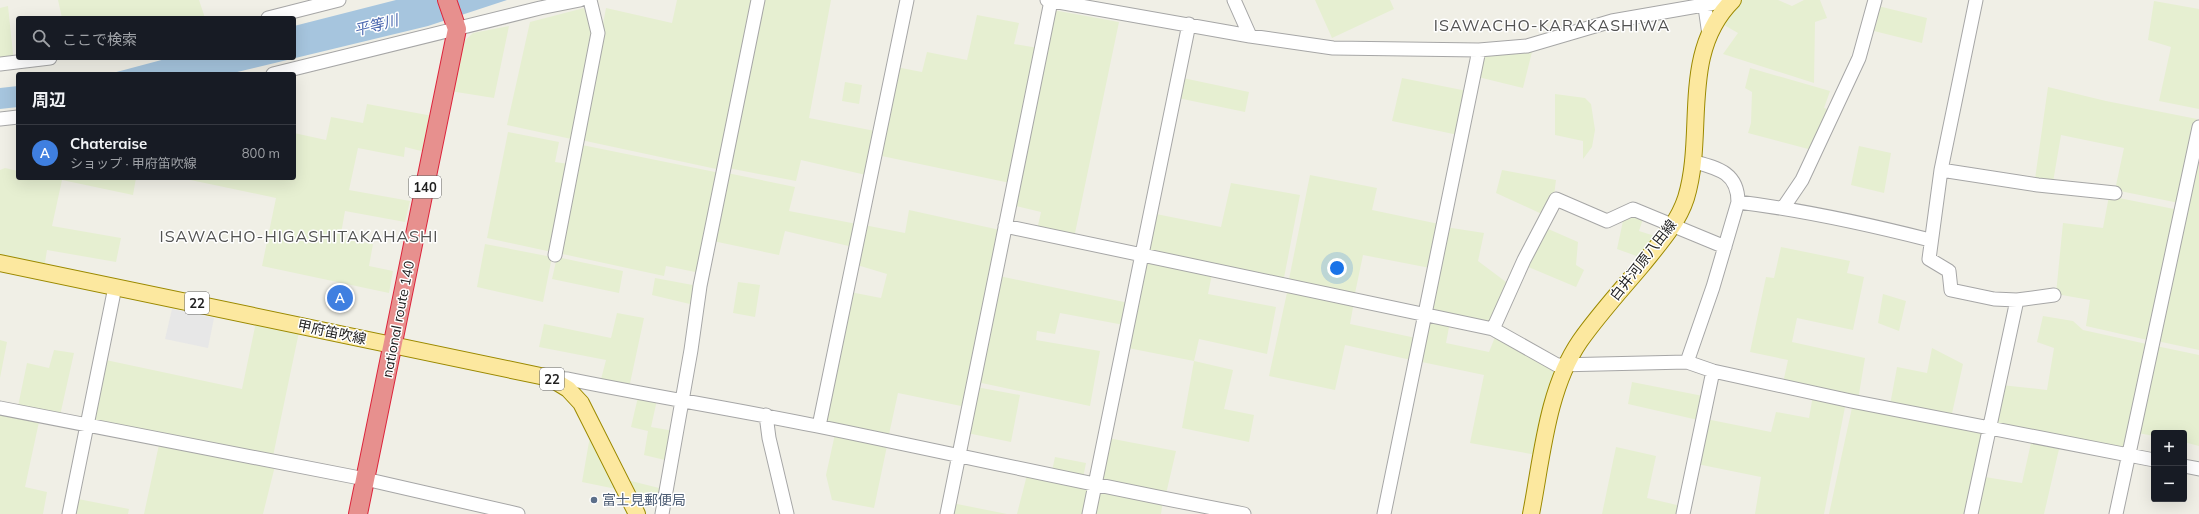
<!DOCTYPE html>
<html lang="ja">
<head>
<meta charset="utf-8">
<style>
  body { margin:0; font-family:Mulish,"Noto Sans JP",sans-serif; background:#242831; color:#f1f3f6 }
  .controls { position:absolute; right:12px; bottom:12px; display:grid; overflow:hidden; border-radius:4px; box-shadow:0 4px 16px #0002 }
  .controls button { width:36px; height:36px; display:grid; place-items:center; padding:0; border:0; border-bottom:1px solid #363941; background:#171b24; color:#f1f3f6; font:20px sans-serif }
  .you { position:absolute; left:1337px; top:268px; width:14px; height:14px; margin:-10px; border:3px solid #fff; border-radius:50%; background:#1a73e8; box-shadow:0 0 0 6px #1a73e833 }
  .badge { display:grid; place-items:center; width:26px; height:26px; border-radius:50%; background:#cf2d00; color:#fff; font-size:13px; font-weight:700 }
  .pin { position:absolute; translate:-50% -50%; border:2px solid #fff; box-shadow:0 1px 4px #0006 }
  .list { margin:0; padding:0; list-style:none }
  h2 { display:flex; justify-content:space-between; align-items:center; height:52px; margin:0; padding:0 16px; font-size:17px }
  h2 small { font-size:13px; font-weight:400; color:#9ea1a6 }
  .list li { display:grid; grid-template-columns:26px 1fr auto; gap:12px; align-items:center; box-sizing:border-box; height:56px; padding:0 16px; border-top:1px solid #363941 }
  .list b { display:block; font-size:15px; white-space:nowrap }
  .list p { margin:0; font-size:13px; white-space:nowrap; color:#9ea1a6 }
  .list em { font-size:13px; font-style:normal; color:#9ea1a6 }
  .icon { flex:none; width:22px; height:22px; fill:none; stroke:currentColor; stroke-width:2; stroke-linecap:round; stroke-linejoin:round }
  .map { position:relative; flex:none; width:2199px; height:514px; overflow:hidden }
  .search { position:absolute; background:#171b24; box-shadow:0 4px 16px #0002; left:16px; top:16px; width:280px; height:44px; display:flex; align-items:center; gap:10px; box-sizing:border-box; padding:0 14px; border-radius:4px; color:#9ea1a6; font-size:15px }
  .panel { position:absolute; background:#171b24; box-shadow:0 4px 16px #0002; left:16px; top:72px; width:280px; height:108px; border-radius:4px }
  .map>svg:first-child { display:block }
  .farmland { fill:#e6efd1 }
  .parking { fill:#e7e7e7 }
  .water { fill:#a6c5de }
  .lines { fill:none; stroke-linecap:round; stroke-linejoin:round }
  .minor-casing { stroke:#a6a6a6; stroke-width:15 }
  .major-casing { stroke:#9b8900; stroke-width:18 }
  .highway-casing { stroke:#dc253c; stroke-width:20 }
  .minor { stroke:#fff; stroke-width:13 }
  .major { stroke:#fce89f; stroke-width:16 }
  .highway { stroke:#e7908e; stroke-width:18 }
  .service-dot { fill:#5c6f8a; stroke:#fff; stroke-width:1.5 }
  .labels { text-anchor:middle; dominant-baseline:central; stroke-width:3; stroke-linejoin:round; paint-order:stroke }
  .shield { fill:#fff; stroke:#626262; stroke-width:1 }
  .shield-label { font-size:13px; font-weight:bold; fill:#1f1f1f }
  .street-label { font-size:14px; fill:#1f1f1f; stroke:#fff }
  .service-label { font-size:14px; fill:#4e5e75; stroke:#fff; text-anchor:start }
  .water-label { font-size:15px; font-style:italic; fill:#4b67b0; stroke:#fff }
  .quarter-label { font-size:16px; letter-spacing:1px; fill:#525252; stroke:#fff }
</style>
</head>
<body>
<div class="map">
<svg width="2199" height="514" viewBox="0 0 2199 514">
  <rect width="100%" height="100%" fill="#f0efe6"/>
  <path class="farmland" d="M58 0H199L205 18H62Z
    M677 0H754L721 170 581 140 606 8 672 23Z
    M763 0H831L809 118 875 131 866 175 801 160 796 181 728 168Z
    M1315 0H1390L1394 9 1332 38Z
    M1743 0H1778L1792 6 1804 0H1820L1827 18 1815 22 1814 83 1723 54 1738 33 1724 25 1736 5Z
    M2154 1 2199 9V109L2159 101 2171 47 2148 40Z
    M8 6 14 63 0 64V8Z
    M1878 6 1927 18 1922 43 1874 31 1878 17Z
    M584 8 592 33 576 140 507 125 530 22Z
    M1053 10 1119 22 1074 238 1037 230 1041 212 1012 205Z
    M977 15 1019 23 1014 44 1038 48 1010 183 877 155 896 67 922 72 927 52 967 60Z
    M509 26 494 98 450 91 460 45 473 33Z
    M1532 52 1523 88 1478 77 1483 55Z
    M1750 68 1830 91 1824 108 1832 110 1812 150 1748 133 1751 123 1752 92 1745 88Z
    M1183 78 1249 92 1245 112 1178 98Z
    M1402 78 1467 91 1458 135 1392 121Z
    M845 82 862 85 859 104 842 101Z
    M2048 87 2106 101 2197 119 2179 203 2115 190 2124 148 2061 135 2053 182 2035 179Z
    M1555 94 1585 98 1591 104 1595 130 1592 147 1583 159V141L1555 135Z
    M367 104 433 116 425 152 405 147 404 157 358 148 349 190 410 201 405 222 345 211 340 239 373 244 369 266 393 271 389 293 262 266 276 198 181 178H294V133L326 140 331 117 363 123Z
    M508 132 559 142 555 162 569 164 552 252 487 238Z
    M582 145 720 173 700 273 666 266 664 276 558 253Z
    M1859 146 1891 153 1884 193 1851 185Z
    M2199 147V350L2157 341Z
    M5 168 18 171V178H52L62 180V178H136L133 195 62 180 52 226 121 238 116 262 47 250 44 269 0 259V170Z
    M1502 170 1556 180 1554 196 1544 215 1496 193Z
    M727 173 795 187 789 211 857 224 853 247 785 231 779 255 713 241Z
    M1310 175 1377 188 1372 210 1439 224 1430 268 1363 255 1354 298 1288 284Z
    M1231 183 1300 195 1283 283 1146 253 1156 214 1221 227Z
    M2109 196 2179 210 2152 341 2086 326 2090 300 2056 294 2063 223 2103 228Z
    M909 210 1000 230 966 407 898 393 888 439 823 424 850 292 881 298 887 274 857 265 864 225 905 233Z
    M1632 216 1643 219 1639 231 1658 237 1642 258 1617 249 1623 221Z
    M1445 227 1484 233 1478 261 1510 285 1491 326 1428 311Z
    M1546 228 1578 242 1576 265 1584 270 1576 287 1526 266Z
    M485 244 552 257 543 302 477 287Z
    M1781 247 1850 261 1847 273 1864 277 1853 330 1797 318 1792 342 1865 358 1858 400 1783 383 1788 360 1750 352 1766 277 1774 278Z
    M557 257 623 271 619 293 552 279Z
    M1145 260 1212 274 1208 294 1276 307 1267 354 1199 339 1194 361 1233 370 1224 409 1254 415 1249 442 1182 428 1194 361 1128 348Z
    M999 276 1129 303 1124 325 1060 313 1055 334 1037 331 1036 340 1100 351 1090 406 977 382Z
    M655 278 698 286 694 305 652 295Z
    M738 282 760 285 755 317 733 313Z
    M1288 288 1354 302 1350 324 1416 338 1411 360 1345 345 1335 390 1269 376Z
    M1883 294 1906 301 1899 331 1878 323Z
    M617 313 644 318 629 388 600 383 606 360 539 347 544 324 611 338Z
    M1426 316 1450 322 1446 343 1489 352 1495 337 1556 368 1537 455 1470 443 1484 375 1417 361Z
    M2043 316 2073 321 2083 330 2151 345 2127 453 1993 425 2001 385 2047 390 2054 348 2037 342Z
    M256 322 299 332 272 461 276 462 263 514H144L160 440 88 426 101 359 242 389Z
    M0 340 7 342 0 378Z
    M2156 346 2199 355V446L2184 442V433H2154V436L2138 433Z
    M1932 348 1963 364 1951 418 1890 405 1897 367 1927 373Z
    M54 350 74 353 59 420 40 417 25 487 47 492 43 514H0V408L17 411 27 363 49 368Z
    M1632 382 1703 396 1698 420 1628 404Z
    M976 387 1020 395 1011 442 967 433Z
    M1813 395 1846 402 1824 514H1755L1761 477 1697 464 1706 419 1771 432 1776 412 1809 418Z
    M638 397 657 400 651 427 674 431 669 461 644 455 648 431 631 427Z
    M1853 403 1986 431 1968 514H1829Z
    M835 434 887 446 874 508 832 500 826 475Z
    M590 436 616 489 582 482Z
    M1108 438 1176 451 1166 494 1100 481Z
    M2031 443 2059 449 2044 514H1978L1985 477 2022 483Z
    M1616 447 1656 456 1647 498 1681 506 1679 514H1602Z
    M1055 457 1086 463 1083 478 1052 471Z
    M1028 471 1090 483 1084 514H1017Z
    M623 479 663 489 660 503 631 496Z
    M1099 486 1163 500 1161 514H1093Z
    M73 498 129 509 128 514H69Z
    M952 503 1007 514H950Z"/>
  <path class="parking" d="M172 309 214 318 208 348 165 339Z"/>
  <path class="water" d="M396 0H507L428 26 229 74H109L169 58H294V26Z
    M18 86V107L0 109V88Z"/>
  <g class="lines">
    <defs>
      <path id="minor" d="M1047 0 1250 36 1333 48 1479 50 1527 46 1612 21 1732 0
        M1234 0 1250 36
        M1704 0 1709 35
        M1976 0 1941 170 1929 259 1949 271 1951 290 1994 299 2017 300 2054 295
        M268 18 339 0
        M0 64 50 58
        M273 74 540 8 580 0
        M0 119 18 117
        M1941 170 2038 185 2115 193
        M1738 202C1803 210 1867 224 1930 240
        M1783 208 1802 180 1859 58 1875 0
        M1005 226 1493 329 1557 365 1687 362 1713 371 1851 401 2154 460
        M555 255 598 33 590 0
        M1493 329 1524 260 1556 199 1607 221 1633 209 1725 247
        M1687 362 1713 287 1738 202C1738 172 1717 168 1692 161
        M550 378 568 379C651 396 734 409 817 426 959 455 1101 487 1244 514
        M0 408 365 479 518 514
        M766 415 769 438 787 514
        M819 426 907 0
        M2184 466 2199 469
        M69 514 115 287
        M662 514 691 350 700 286 758 0
        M947 514 1051 1
        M1089 514 1189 24
        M1384 514 1479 50
        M1683 514 1713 371
        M1971 514 2017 300
        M2116 514 2199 127"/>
      <path id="major" d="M0 263 550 378 568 389 581 403 637 514
        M1531 514C1542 458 1547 389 1580 341 1599 314 1622 289 1643 264 1659 244 1678 223 1686 198 1706 133 1679 53 1733 0"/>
      <path id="highway" d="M358 514 457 29 447 0"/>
    </defs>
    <use href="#minor" class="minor-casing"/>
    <use href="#major" class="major-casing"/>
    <use href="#highway" class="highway-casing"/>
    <use href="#minor" class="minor"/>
    <use href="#major" class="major"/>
    <use href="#highway" class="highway"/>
  </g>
  <circle class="service-dot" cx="594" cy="500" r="4"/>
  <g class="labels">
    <g class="shield">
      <rect x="409" y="176" width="32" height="22" rx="3"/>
      <rect x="185" y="292" width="24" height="22" rx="3"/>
      <rect x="540" y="368" width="24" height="22" rx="3"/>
    </g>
    <g class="shield-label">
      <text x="425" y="187">140</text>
      <text x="197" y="303">22</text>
      <text x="552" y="379">22</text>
    </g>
    <g class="street-label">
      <text transform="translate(1643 260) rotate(-52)">白井河原八田線</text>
      <text transform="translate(398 319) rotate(-79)">national route 140</text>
      <text transform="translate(332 332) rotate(12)">甲府笛吹線</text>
    </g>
    <g class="service-label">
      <text x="602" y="500">富士見郵便局</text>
    </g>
    <g class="water-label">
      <text transform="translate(376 25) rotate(-14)">平等川</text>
    </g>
    <g class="quarter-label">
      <text x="1552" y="25">ISAWACHO-KARAKASHIWA</text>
      <text x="299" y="236">ISAWACHO-HIGASHITAKAHASHI</text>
    </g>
  </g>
</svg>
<div class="controls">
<button>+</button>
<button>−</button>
</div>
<div class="you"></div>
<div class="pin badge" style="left:340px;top:298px;background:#3f7fe0">A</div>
<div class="search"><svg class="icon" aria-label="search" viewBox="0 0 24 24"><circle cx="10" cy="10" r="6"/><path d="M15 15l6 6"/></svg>ここで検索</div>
<section class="panel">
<h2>周辺<small></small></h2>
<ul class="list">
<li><span class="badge" style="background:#3f7fe0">A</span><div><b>Chateraise</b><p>ショップ · 甲府笛吹線</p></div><em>800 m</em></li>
</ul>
</section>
</div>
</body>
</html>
